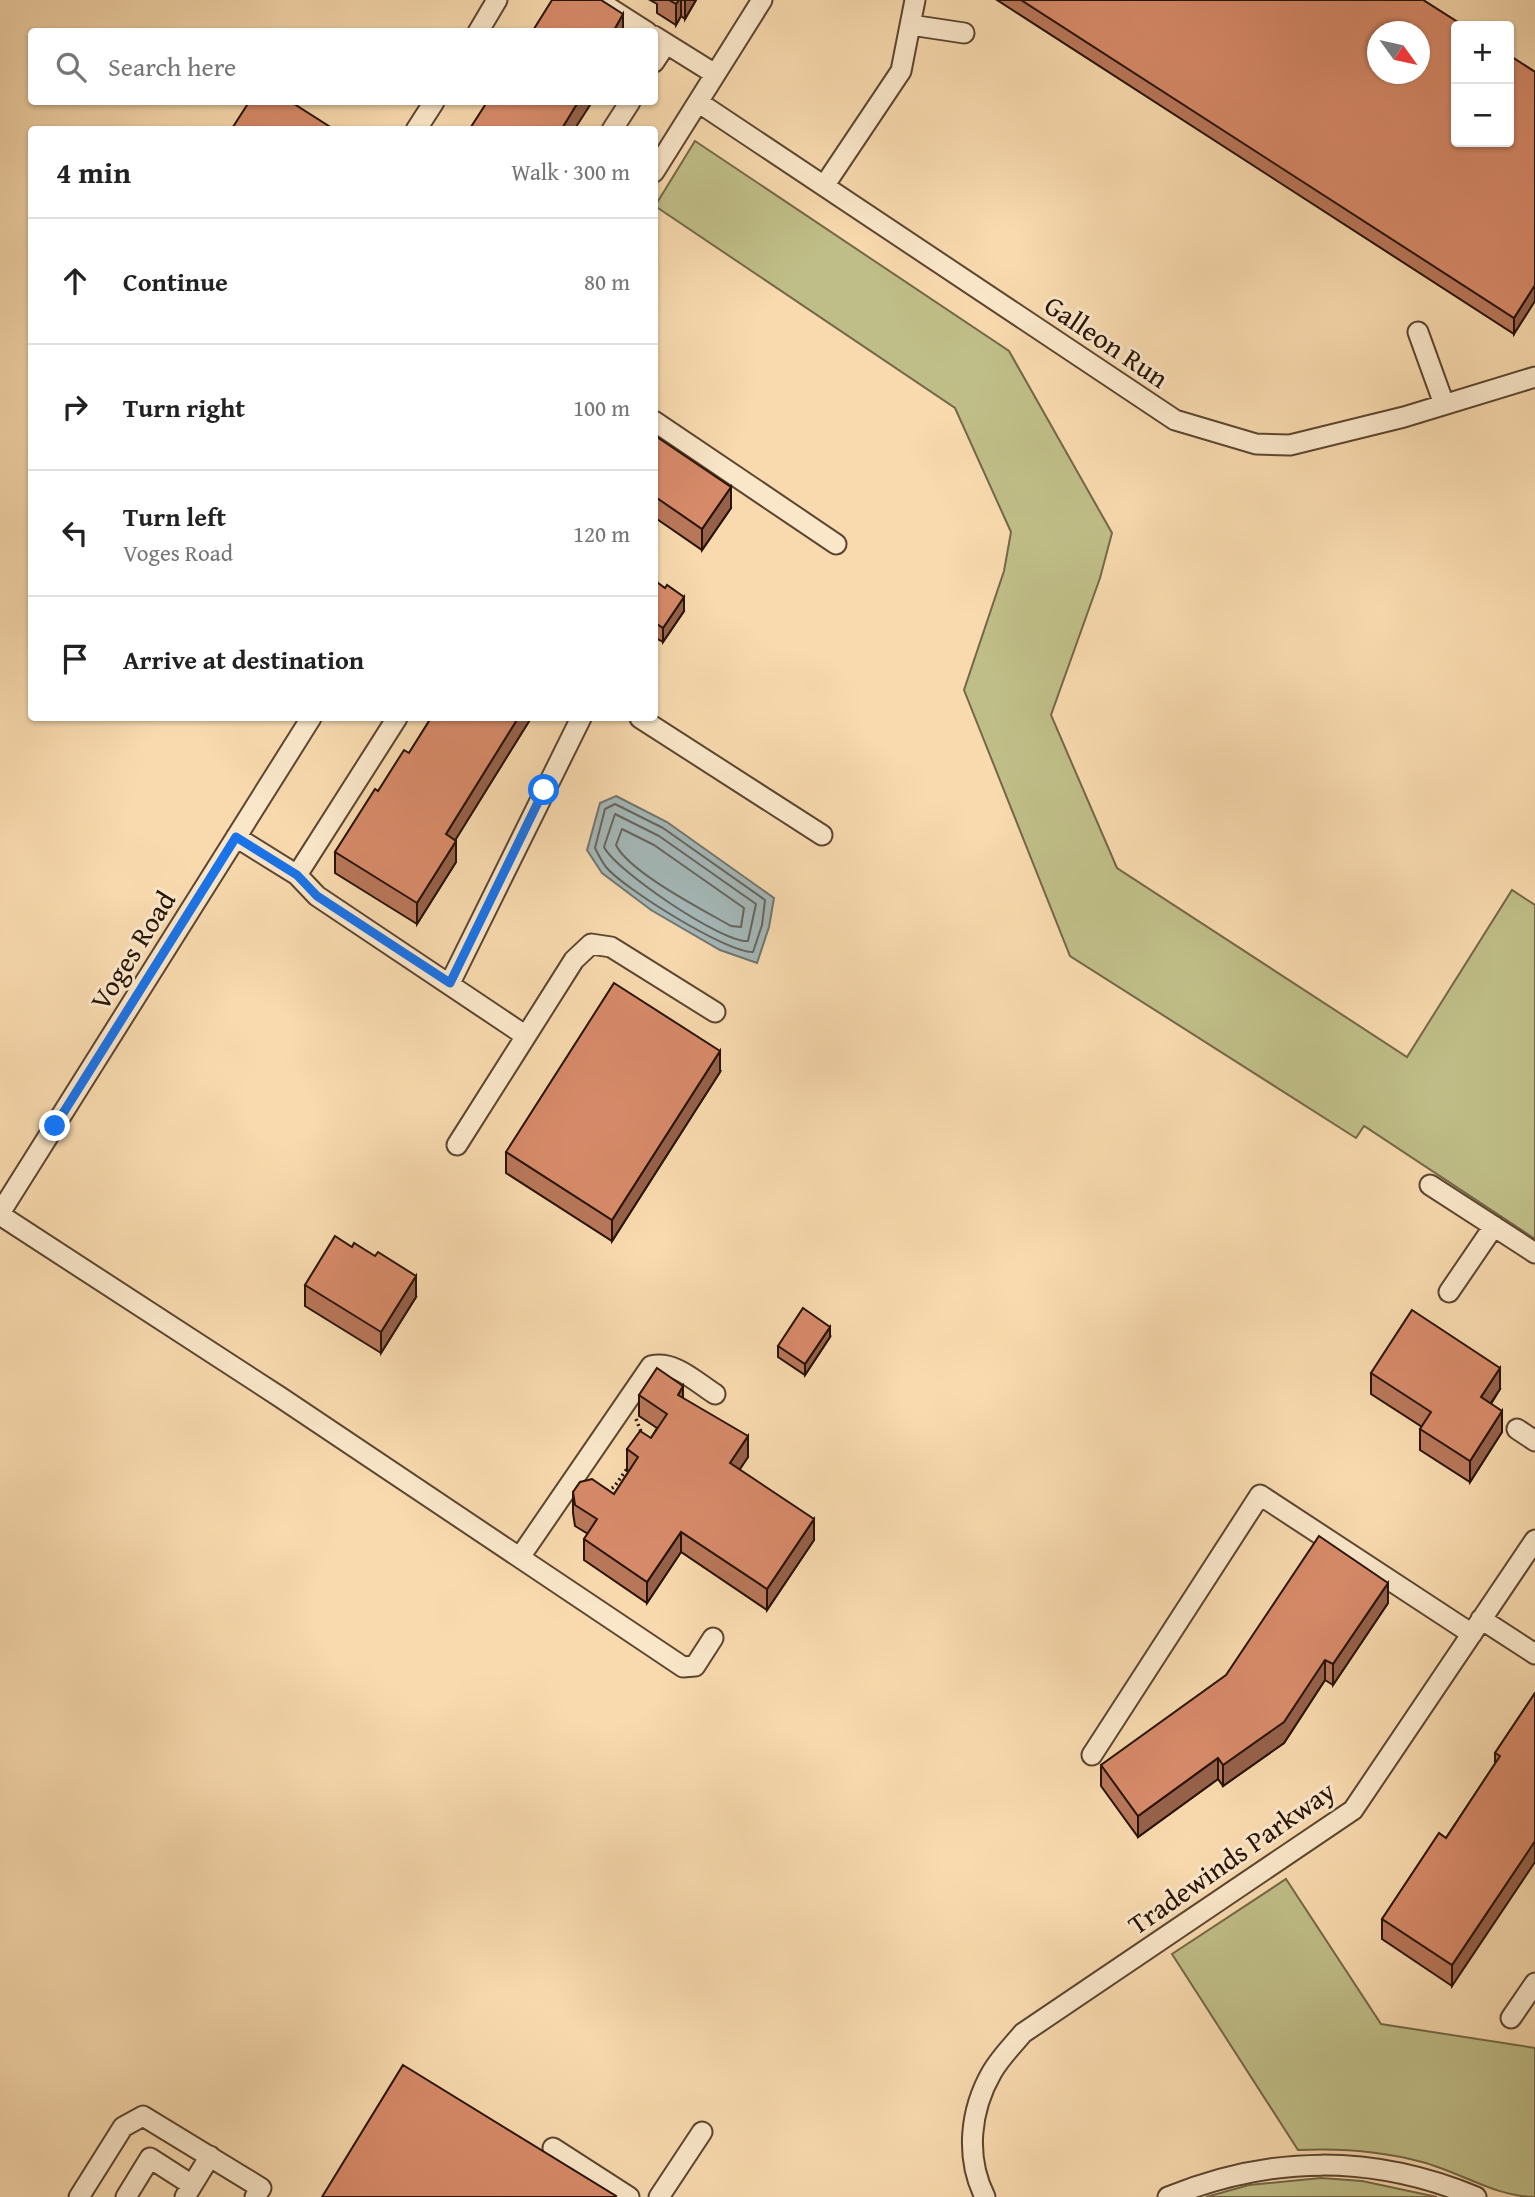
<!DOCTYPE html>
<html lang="en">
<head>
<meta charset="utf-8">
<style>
  body { margin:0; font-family:"Gentium Book Plus",serif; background:#f6f6f6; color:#222 }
  .controls { position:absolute; right:21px; top:21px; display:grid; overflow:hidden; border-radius:7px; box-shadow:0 2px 5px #0004 }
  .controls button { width:63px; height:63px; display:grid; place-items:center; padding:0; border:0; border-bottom:2px solid #e0e0e0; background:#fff; color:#222; font:35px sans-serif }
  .compass { position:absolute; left:1367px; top:21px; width:63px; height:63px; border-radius:50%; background:#fff; box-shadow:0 2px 5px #0004; rotate:123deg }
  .stop { position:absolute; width:21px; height:21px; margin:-16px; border:5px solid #1a73e8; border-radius:50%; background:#fff }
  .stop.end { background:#1a73e8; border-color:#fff; box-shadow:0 2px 7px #0008 }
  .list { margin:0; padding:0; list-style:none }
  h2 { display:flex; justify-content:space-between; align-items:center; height:91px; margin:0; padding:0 28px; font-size:30px }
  h2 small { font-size:23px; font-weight:400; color:#767676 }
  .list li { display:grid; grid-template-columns:46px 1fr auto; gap:21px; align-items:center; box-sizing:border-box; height:126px; padding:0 28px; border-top:2px solid #e0e0e0 }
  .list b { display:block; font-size:26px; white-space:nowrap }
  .list p { margin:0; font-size:23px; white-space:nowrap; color:#767676 }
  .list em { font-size:23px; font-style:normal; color:#767676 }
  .icon { flex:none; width:38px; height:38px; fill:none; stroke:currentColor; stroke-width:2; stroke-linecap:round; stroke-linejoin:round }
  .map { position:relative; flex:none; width:1535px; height:2197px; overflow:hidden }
  .search { position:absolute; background:#fff; box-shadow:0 2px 5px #0004; left:28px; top:28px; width:630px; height:77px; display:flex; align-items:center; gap:18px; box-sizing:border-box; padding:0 24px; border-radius:7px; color:#767676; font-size:26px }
  .panel { position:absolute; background:#fff; box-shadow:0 2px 5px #0004; left:28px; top:126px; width:630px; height:595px; border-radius:7px }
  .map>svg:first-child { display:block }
  .green { fill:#c0be88; stroke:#746847; stroke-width:2 }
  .water { fill:#a4b7b7; stroke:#727570; stroke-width:2 }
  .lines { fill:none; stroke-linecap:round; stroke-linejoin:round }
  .shore { stroke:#66655e; stroke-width:2 }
  .minor-casing { stroke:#5c4530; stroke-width:23 }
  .path { stroke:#281306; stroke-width:3.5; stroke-dasharray:2 3.5; stroke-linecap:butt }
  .minor { stroke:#fae7ca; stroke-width:19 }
  .wall { fill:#b9775a; stroke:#281306; stroke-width:2 }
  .shaded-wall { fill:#96614a; stroke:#281306; stroke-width:2 }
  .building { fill:#d78a69; stroke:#281306; stroke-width:2; fill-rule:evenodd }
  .route { stroke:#1a73e8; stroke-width:9 }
  .labels { text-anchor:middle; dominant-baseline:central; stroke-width:6; stroke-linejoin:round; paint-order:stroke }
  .street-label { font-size:28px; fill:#281306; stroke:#fae7ca }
</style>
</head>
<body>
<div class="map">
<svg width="1535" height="2197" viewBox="0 0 1535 2197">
  <rect width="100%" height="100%" fill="#f8daae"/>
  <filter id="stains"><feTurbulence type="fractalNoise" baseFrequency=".00286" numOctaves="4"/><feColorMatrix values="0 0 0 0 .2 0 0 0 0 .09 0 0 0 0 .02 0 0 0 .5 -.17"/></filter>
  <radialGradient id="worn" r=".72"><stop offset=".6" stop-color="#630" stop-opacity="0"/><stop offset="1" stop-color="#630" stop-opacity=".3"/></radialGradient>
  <path class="green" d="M695 141 1009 351 1112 533 1100 578 1051 715 1117 868 1407 1057 1512 890 1535 905V1239L1364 1126 1356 1138 1070 956 964 690 1004 571 1011 532 955 408 655 206Z
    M1286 1879 1381 2024 1535 2048V2197C1496 2197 1460 2172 1422 2162 1382 2151 1340 2148 1298 2150L1172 1954Z
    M1321 2178 1362 2181 1437 2197H1206L1249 2185Z"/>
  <path class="water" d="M616 796 667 822 774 898 769 927 757 963 720 950 651 910 602 873 587 850 600 803Z"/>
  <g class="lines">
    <path class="shore" d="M615 804 663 828 765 900 762 925 753 952C727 953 623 888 606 867 602 862 598 854 595 848L605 809Z
      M615 814 659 836 756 904 748 941C722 943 616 871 604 847Z
      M622 829 654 845 744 908 741 927 731 926C703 910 629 872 616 845Z"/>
    <defs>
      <path id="minor" d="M597 0 647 32
        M911 25 964 33
        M478 32 497 0
        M654 36 715 74
        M654 62 666 44
        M698 102 1175 420 1256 444 1290 445 1404 417 1535 377
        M416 130 434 102
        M612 130 630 102
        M654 172 762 0
        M824 186 901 71 915 0
        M1418 332 1444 404
        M654 421 836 544
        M640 718 822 835
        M236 837 297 875 317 896 526 1036 574 960 591 944 611 947 715 1012
        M297 875 397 718
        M450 983 581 718
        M457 1145 526 1036
        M1430 1185 1535 1253
        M0 1213 311 718
        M0 1215 280 1397 683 1667 695 1666 713 1638
        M1449 1292 1494 1226
        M1517 1429 1535 1441
        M520 1557 651 1366C674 1360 696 1382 715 1394
        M1481 1619 1535 1654
        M1092 1755 1260 1495 1472 1634
        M1511 2018 1535 1983
        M553 2148 629 2197
        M79 2197 123 2127 143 2116 261 2188 255 2197
        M126 2197 150 2158 192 2185
        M185 2197 210 2156
        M659 2197 702 2132
        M985 2197C965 2157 970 2110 992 2072 1000 2058 1013 2045 1023 2033L1353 1810 1535 1540
        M1168 2197C1272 2155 1372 2154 1476 2197"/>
    </defs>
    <use href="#minor" class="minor-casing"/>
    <path class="path" d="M636 1419 642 1434
      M607 1491 614 1487 629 1466"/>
    <use href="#minor" class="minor"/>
  </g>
  <path class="wall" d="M650 0H696L685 19 681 16 676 25 657 13V4Z
    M997 0H1423L1535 72 1514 334Z
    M654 435 731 508 702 550 654 517Z
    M654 580 684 611 663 642 654 637Z
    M431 718H531L455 840 456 862 417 924 335 873V852L378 791 409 753Z
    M720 1072 612 1241 506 1173V1152Z
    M305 1285 416 1297 381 1353 305 1306Z
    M830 1337 805 1375 778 1357V1346Z
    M1371 1373 1500 1389 1491 1404 1502 1432 1470 1482 1420 1450V1429L1422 1427 1371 1394Z
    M639 1395 683 1399 748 1457 739 1470 814 1540 767 1610 681 1552 647 1603 584 1560V1539L588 1534 575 1526 573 1513V1492L614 1494 629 1471 627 1470V1449L651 1438 657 1428 639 1416Z
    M1388 1603 1333 1685 1325 1680 1284 1743 1223 1786 1218 1779 1138 1837 1101 1786V1765Z
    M1535 1693 1452 1986 1382 1939V1919L1446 1838 1495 1764V1753Z"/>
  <path class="shaded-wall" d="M679 0H681V16L676 25V4Z
    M685 0H696L685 19Z
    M623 14V32H613Z
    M578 102H592L574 130H561Z
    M1535 285V301L1514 334V318Z
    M731 487V508L702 550V529Z
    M684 597V611L663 642V628Z
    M518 718H531L446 855V834Z
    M456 841V862L417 924V903Z
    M720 1051V1072L612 1241V1220Z
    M416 1276V1297L381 1353V1332Z
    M830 1327V1337L805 1375V1364Z
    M1500 1368V1389L1481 1418V1397Z
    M683 1386V1407L678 1395Z
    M1502 1411V1432L1470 1482V1461Z
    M748 1436V1457L730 1484V1463Z
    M814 1519V1540L767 1610V1589Z
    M681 1532V1552L647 1603V1582Z
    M1388 1583V1603L1333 1685V1664Z
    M1325 1660V1680L1284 1743 1223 1786V1765Z
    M1218 1758V1779L1138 1837V1816Z
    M1535 1841V1862L1452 1986V1965Z"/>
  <path class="building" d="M552 0H601L623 14 613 32H532Z
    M669 0H679L676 4Z
    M1021 0H1423L1464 26H1456V142H1509V55L1535 72V285L1514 318ZM1377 32H1419V74H1377Z
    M249 102H291L335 130H231Z
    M487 102H578L561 130H469Z
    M654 435 731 487 702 529 654 496Z
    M654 580 665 588 667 585 684 597 663 628 654 622Z
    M431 718H518L446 834 456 841 417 903 335 852 375 789 378 791 404 750 409 753Z
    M614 983 720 1051 612 1220 506 1152Z
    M335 1236 352 1247 354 1243 375 1256 378 1252 416 1276 381 1332 305 1285Z
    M803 1308 830 1327 805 1364 778 1346Z
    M1412 1310 1500 1368 1481 1397 1502 1411 1470 1461 1420 1429 1431 1412 1371 1373Z
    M657 1368 683 1386 678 1395 748 1436 730 1463 814 1519 767 1589 681 1532 647 1582 584 1539 597 1519 575 1505 573 1492 580 1482 592 1479 614 1494 638 1457 627 1449 640 1431 651 1438 667 1414 639 1395Z
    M1319 1536 1388 1583 1333 1664 1325 1660 1284 1722 1223 1765 1218 1758 1138 1816 1101 1765 1226 1675Z
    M1535 1693V1841L1452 1965 1382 1919 1439 1833 1446 1838 1500 1756 1495 1753Z
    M403 2065 616 2196 615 2197H322Z"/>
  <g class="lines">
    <path class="route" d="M55 1126 236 837 297 875 317 896 450 983 544 790"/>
  </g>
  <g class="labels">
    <g class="street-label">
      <text transform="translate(1107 341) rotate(34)">Galleon Run</text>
      <text transform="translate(132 950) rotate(-58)">Voges Road</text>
      <text transform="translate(1231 1857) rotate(-35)">Tradewinds Parkway</text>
    </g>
  </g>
  <rect width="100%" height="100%" filter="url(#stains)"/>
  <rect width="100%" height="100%" fill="url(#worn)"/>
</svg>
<div class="controls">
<button>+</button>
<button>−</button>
</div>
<svg class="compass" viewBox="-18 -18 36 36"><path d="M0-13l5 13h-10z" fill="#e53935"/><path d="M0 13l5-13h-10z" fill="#767676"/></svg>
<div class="stop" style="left:544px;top:790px"></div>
<div class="stop end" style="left:55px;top:1126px"></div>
<div class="search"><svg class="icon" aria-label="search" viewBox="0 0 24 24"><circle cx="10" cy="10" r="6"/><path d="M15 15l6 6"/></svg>Search here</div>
<section class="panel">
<h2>4 min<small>Walk · 300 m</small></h2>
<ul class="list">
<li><svg class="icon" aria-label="ahead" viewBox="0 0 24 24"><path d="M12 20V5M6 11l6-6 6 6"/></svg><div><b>Continue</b></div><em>80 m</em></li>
<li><svg class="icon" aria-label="right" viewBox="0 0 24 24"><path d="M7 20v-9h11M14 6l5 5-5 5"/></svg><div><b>Turn right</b></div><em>100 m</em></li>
<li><svg class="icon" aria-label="left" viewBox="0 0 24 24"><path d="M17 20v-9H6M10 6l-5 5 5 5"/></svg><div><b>Turn left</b><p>Voges Road</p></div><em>120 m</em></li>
<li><svg class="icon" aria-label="arrive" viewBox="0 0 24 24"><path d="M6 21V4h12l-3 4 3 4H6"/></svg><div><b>Arrive at destination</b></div></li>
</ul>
</section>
</div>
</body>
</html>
